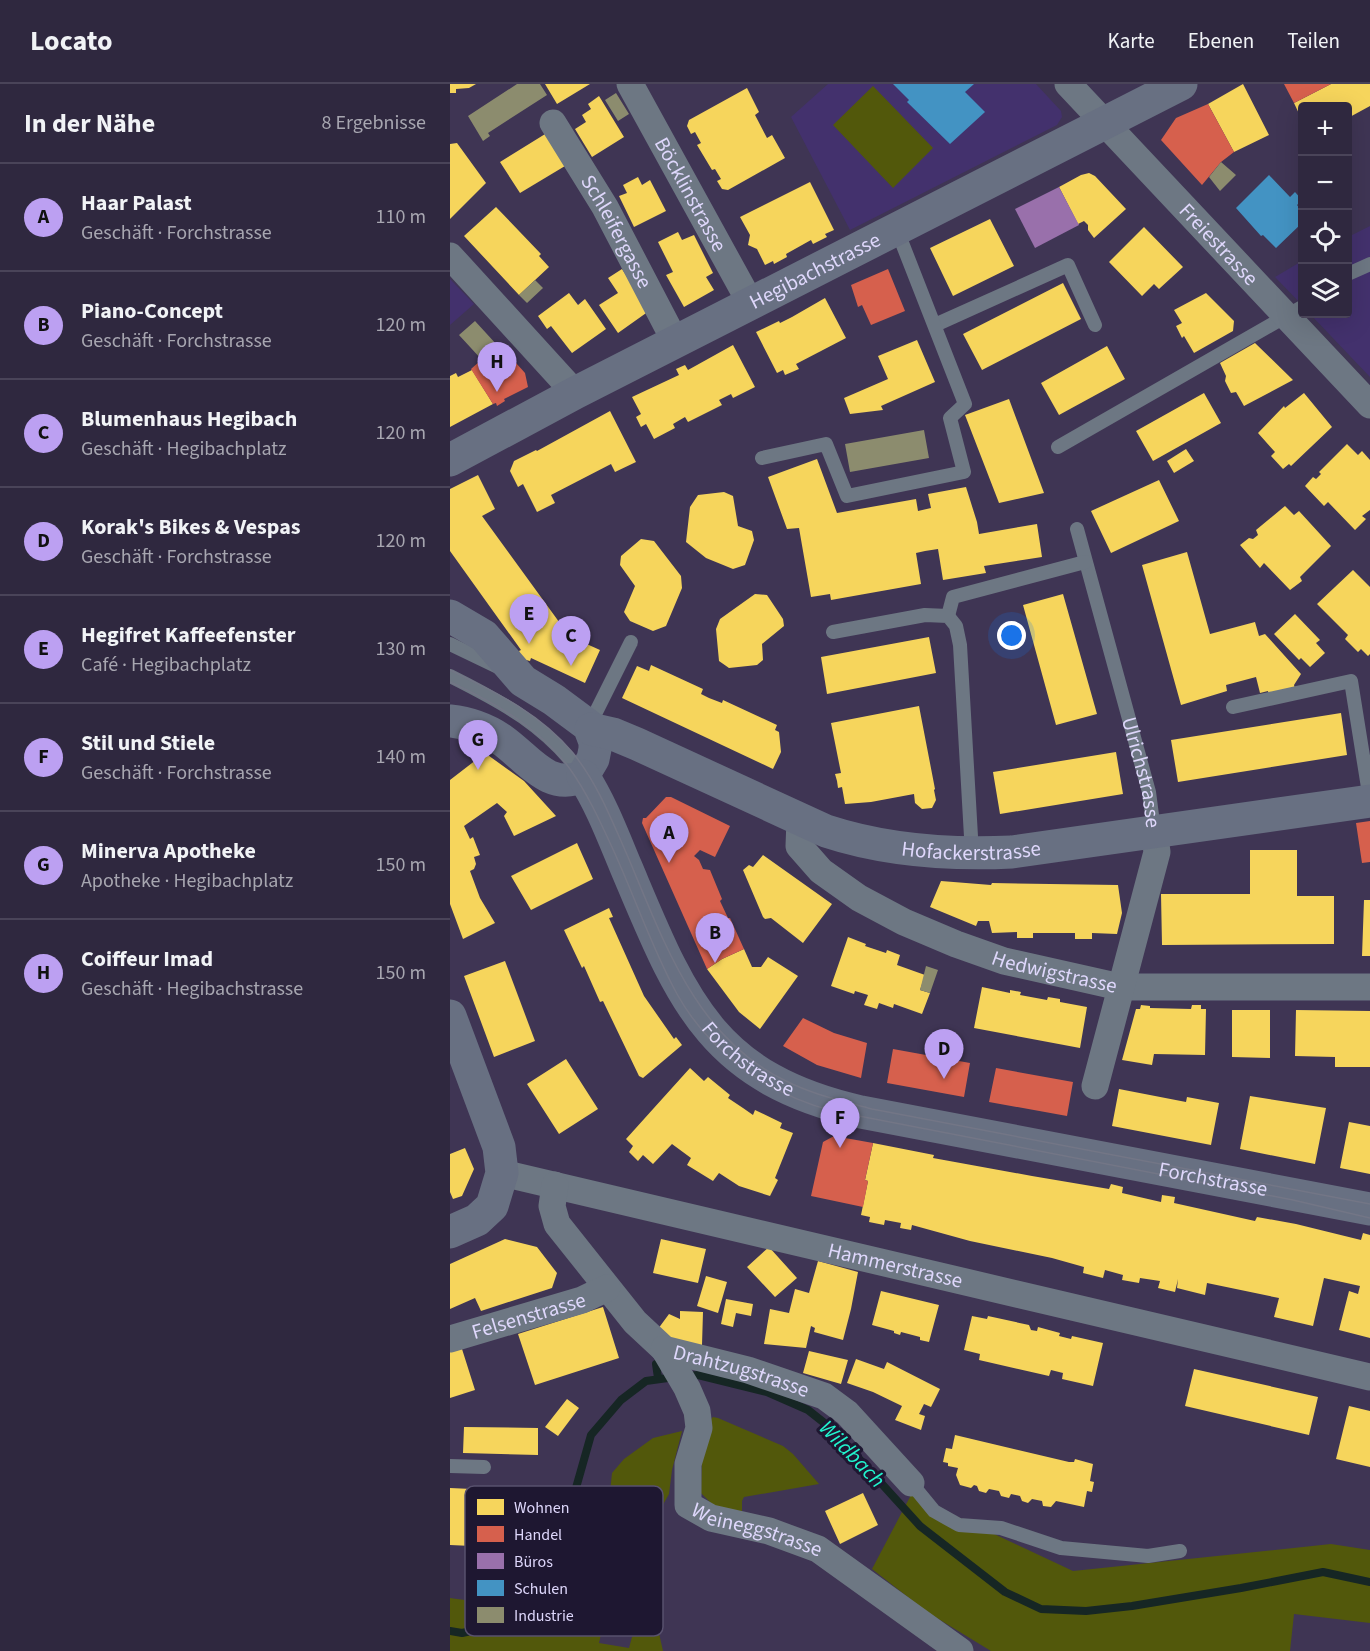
<!DOCTYPE html>
<html lang="de">
<head>
<meta charset="utf-8">
<style>
  body { margin:0; font-family:"Source Sans 3",sans-serif; background:#373046; color:#f1f3f6 }
  .controls { position:absolute; right:18px; top:18px; display:grid; overflow:hidden; border-radius:6px; box-shadow:0 6px 24px #0002 }
  .controls button { width:54px; height:54px; display:grid; place-items:center; padding:0; border:0; border-bottom:2px solid #4a4459; background:#2f283f; color:#f1f3f6; font:30px sans-serif }
  .you { position:absolute; left:562px; top:552px; width:21px; height:21px; margin:-15px; border:4px solid #fff; border-radius:50%; background:#1a73e8; box-shadow:0 0 0 9px #1a73e833 }
  .badge { display:grid; place-items:center; width:39px; height:39px; border-radius:50%; background:#bca0f2; color:#111; font-size:20px; font-weight:700 }
  .pin { position:absolute; translate:-50% -50px; filter:drop-shadow(0 2px 3px #0008) }
  .pin::after { content:''; position:absolute; top:32px; width:21px; height:18px; background:inherit; clip-path:polygon(0 0,100% 0,50% 100%) }
  .list { margin:0; padding:0; list-style:none }
  h2 { display:flex; justify-content:space-between; align-items:center; height:78px; margin:0; padding:0 24px; font-size:26px }
  h2 small { font-size:20px; font-weight:400; color:#a7a6b0 }
  .list li { display:grid; grid-template-columns:39px 1fr auto; gap:18px; align-items:center; box-sizing:border-box; height:108px; padding:0 24px; border-top:2px solid #4a4459 }
  .list b { display:block; font-size:22px; white-space:nowrap }
  .list p { margin:0; font-size:20px; white-space:nowrap; color:#a7a6b0 }
  .list em { font-size:20px; font-style:normal; color:#a7a6b0 }
  .icon { flex:none; width:33px; height:33px; fill:none; stroke:currentColor; stroke-width:2; stroke-linecap:round; stroke-linejoin:round }
  .map { position:relative; flex:none; width:920px; height:1567px; overflow:hidden }
  header { display:flex; align-items:center; gap:36px; box-sizing:border-box; height:84px; padding:0 30px; background:#2f283f; border-bottom:2px solid #4a4459 }
  header strong { font-size:28px }
  nav { display:flex; gap:33px; margin-inline-start:auto; font-size:21px }
  main { display:flex }
  aside { flex:1; background:#2f283f }
  .map>svg:first-child { display:block }
  .built { fill:#43316d }
  .green { fill:#52580b }
  .homes { fill:#f6d55c }
  .shops { fill:#d6604d }
  .offices { fill:#9970ab }
  .schools { fill:#4393c3 }
  .industry { fill:#8c8c6e }
  .lines { fill:none; stroke-linecap:round; stroke-linejoin:round }
  .stream { stroke:#162624; stroke-width:8 }
  .lane { stroke:#6d7783; stroke-width:14 }
  .street { stroke:#6d7783; stroke-width:27 }
  .secondary { stroke:#687082; stroke-width:33 }
  .tram { stroke:#737686; stroke-width:1.5 }
  .labels { text-anchor:middle; dominant-baseline:central; stroke-width:6; stroke-linejoin:round; paint-order:stroke }
  .street-label { font-size:21px; fill:#ded7fb; stroke:#1e1731 }
  .water-label { font-size:22px; font-style:italic; fill:#21f4cd; stroke:#1e1731 }
  .key { fill:#1e1731; stroke:#58516e; stroke-width:1.5 }
  .key-label { font-size:16px; fill:#ded7fb }
</style>
</head>
<body>
<header>
<strong>Locato</strong>
<nav><a>Karte</a><a>Ebenen</a><a>Teilen</a></nav>
</header>
<main>
<aside>
<h2>In der Nähe<small>8 Ergebnisse</small></h2>
<ul class="list">
<li><span class="badge">A</span><div><b>Haar Palast</b><p>Geschäft · Forchstrasse</p></div><em>110 m</em></li>
<li><span class="badge">B</span><div><b>Piano-Concept</b><p>Geschäft · Forchstrasse</p></div><em>120 m</em></li>
<li><span class="badge">C</span><div><b>Blumenhaus Hegibach</b><p>Geschäft · Hegibachplatz</p></div><em>120 m</em></li>
<li><span class="badge">D</span><div><b>Korak's Bikes &amp; Vespas</b><p>Geschäft · Forchstrasse</p></div><em>120 m</em></li>
<li><span class="badge">E</span><div><b>Hegifret Kaffeefenster</b><p>Café · Hegibachplatz</p></div><em>130 m</em></li>
<li><span class="badge">F</span><div><b>Stil und Stiele</b><p>Geschäft · Forchstrasse</p></div><em>140 m</em></li>
<li><span class="badge">G</span><div><b>Minerva Apotheke</b><p>Apotheke · Hegibachplatz</p></div><em>150 m</em></li>
<li><span class="badge">H</span><div><b>Coiffeur Imad</b><p>Geschäft · Hegibachstrasse</p></div><em>150 m</em></li>
</ul>
</aside>
<div class="map">
<svg width="920" height="1567" viewBox="0 0 920 1567">
  <rect width="100%" height="100%" fill="#3f3554"/>
  <path class="built" d="M378 0H586L611 27 612 33 607 41 400 146 341 33Z
    M920 142V293L860 230H898V153Z
    M852 177V221L825 193Z
    M0 195 24 220 0 241Z"/>
  <path class="green" d="M423 2 483 64 443 104 383 41Z
    M263 1333 268 1334 333 1362 343 1370 369 1400 294 1413 292 1417V1429L263 1421 251 1409 252 1370 260 1336Z
    M232 1347 222 1386 219 1410 172 1494 155 1533 149 1559 179 1564 182 1553 198 1533 206 1536 213 1567H0V1514C11 1515 27 1519 38 1517 77 1508 86 1470 100 1438L157 1437 162 1389 174 1375 203 1354Z
    M461 1411 623 1487 881 1460 920 1466V1539L844 1530 840 1567H541L477 1528 422 1485Z"/>
  <path class="homes" d="M0 0H26L19 4 6 5V9H0Z
    M95 0H140L107 20Z
    M793 0 819 51 784 68 758 20Z
    M881 0H920V22L898 34V22H852V36L844 19Z
    M297 4 309 28 305 31 317 54 322 51 335 74 278 106 272 105 267 97 271 95 265 85 262 86 247 61 251 59 245 48 241 50 237 42 239 36Z
    M149 12 174 53 142 73 125 45 136 38 132 31 141 25 138 20Z
    M100 47 120 79 70 109 50 78Z
    M7 59 36 99 0 135V60Z
    M639 89 645 92 676 125 644 154 638 146V141L634 137 628 140 609 103 631 91Z
    M188 93 192 101 200 96 216 127 184 143 169 112 177 109 173 101Z
    M360 98 384 146 375 150 377 153 363 160 361 156 336 170 337 173 324 180 323 177 315 181 307 165 298 161 300 151 290 133Z
    M46 123 91 170 89 172 99 183 69 211 14 152Z
    M540 135 564 182 503 212 480 164Z
    M694 143 733 183 709 205 704 200 692 212 659 178Z
    M228 148 232 156 244 151 263 189 256 193 264 206 234 223 216 191 223 188 208 158Z
    M172 185 199 227 168 249 149 221 168 209 158 194Z
    M613 199 631 235 532 286 513 250Z
    M119 209 128 221 135 215 156 245 122 269 101 242 97 245 88 232Z
    M756 209 784 237 783 247 744 269 734 252 732 254 726 242 732 239 724 226Z
    M375 214 396 254 346 280 349 285 335 291 333 286 327 289 306 248 329 237 330 239 342 233Z
    M467 256 485 298 431 322 433 326 400 330 394 314 438 295 428 272Z
    M805 259 843 296 794 322 786 308 781 309 775 297 776 292 770 279Z
    M283 261 305 303 283 314 281 310 269 316 272 321 238 338 235 333 223 340 225 344 204 355 196 340 191 343 186 333 191 330 182 313 229 291 226 285 235 281 238 286Z
    M657 262 675 295 609 331 591 299Z
    M22 286 43 320 0 343V292L6 289 8 293Z
    M754 309 771 339 703 377 686 347Z
    M854 309 882 343 841 382 839 380 833 385 821 372 825 368 808 349 834 322 835 324Z
    M559 315 594 409 549 419 515 331Z
    M160 327 186 378 165 388 161 380 101 411 105 419 87 428 73 400 68 403 60 387 64 377 86 366 87 367Z
    M897 360 908 371 912 367 920 376V426L912 432 916 435 905 446 878 418 874 422 855 402 863 393 866 395 871 390 869 388Z
    M736 365 744 377 724 389 717 377Z
    M367 375 387 429 466 415 468 427 481 424 478 410 516 403 527 438 529 450 587 440 592 473 534 482 536 489 493 496 488 465 475 467 466 469 471 500 381 516 380 510 361 513 349 444 337 445 318 393Z
    M28 391 45 425 32 432 112 542 121 546V553L150 566 135 599 81 574 80 577 72 575 69 567 71 566 0 467V405Z
    M709 396 729 437 661 469 641 427Z
    M274 408 283 412 288 442 302 447 304 456 295 481 283 485 256 474 236 458 240 423 248 411Z
    M835 422 844 431 849 427 881 462 850 493 852 497 840 506 814 479 810 484 790 461 799 454 803 455 808 451 806 446Z
    M191 455 204 457 231 492 232 504 216 542 203 547 180 537 174 528 185 502 170 481 171 472Z
    M737 468 760 550 805 538 809 552 815 550 851 590 844 601 845 605 819 612 818 607 810 609 806 593 776 601 777 607 731 621 692 481Z
    M903 486 920 503V570L918 572 911 565 908 568 895 555 898 551 867 520Z
    M305 510 317 511 333 535 334 542 312 560 313 576 307 581 279 584 269 577 266 545 270 535Z
    M613 510 647 630 606 641 573 521Z
    M845 530 870 556 866 559 875 569 860 583 851 574 849 576 824 550Z
    M479 553 486 589 377 610 371 573Z
    M201 581 253 605 251 610 259 614 272 619 273 616 327 641 325 646 329 648 331 668 323 685 172 614 187 582 199 587Z
    M469 622 485 705 484 706 486 716 482 724 472 725 465 719 464 710 421 718 395 720 392 703 388 704 387 697 385 690 391 689 381 639Z
    M891 629 897 671 728 698 721 656Z
    M666 668 673 710 550 730 543 688Z
    M35 669 74 697 106 732 64 752 54 732 57 728 47 719 14 742 20 755 23 753 30 771 24 773 26 780 24 785 20 787 30 814 45 839 13 855 0 820V696Z
    M127 759 143 795 81 826 61 792Z
    M800 766H847V812H884V860L712 861 711 810H800Z
    M313 771 382 820 353 859 321 834 315 835 313 833 293 786 299 781 303 783Z
    M491 797 541 801 542 799 668 801 672 829 667 850 642 849V855H625V849H583V854H567V848L542 849 539 837H528L526 842 480 823Z
    M914 816H920V872H912Z
    M159 824 163 833 159 834 194 912 224 955 226 953 232 961 193 994 189 992 153 917 150 918 134 882 132 884 114 846Z
    M398 853 416 860 415 862 436 869 437 866 450 871 447 881 475 891 470 906 480 909 472 930 444 920 443 924 429 919 427 925 414 921 418 911 405 907 404 910 381 902Z
    M294 865 302 883H311L318 873 348 892 310 945 289 928 257 885 272 875Z
    M55 877 85 957 44 973 14 892Z
    M532 903 560 909V906L571 908 570 911 597 916 598 913 610 915V918L637 923 630 964 524 944Z
    M691 921 700 922V924L741 925 742 921H751V925H756L755 971 704 970 702 981 672 976 686 925H690Z
    M782 926H820V974L782 973Z
    M846 926 920 927V983H885V973L845 972Z
    M116 975 148 1025 109 1050 77 1000Z
    M240 984 254 997 258 993 280 1011 278 1014 293 1024 303 1031 305 1026 332 1039 330 1044 343 1049 325 1094 328 1096 320 1112 289 1102 269 1089 263 1097 237 1081 241 1074 222 1060 203 1080 193 1071 188 1077 179 1068 183 1062 176 1055Z
    M669 1005 736 1018 737 1013 769 1019 761 1061 662 1042Z
    M800 1012 876 1024 865 1080 790 1065Z
    M899 1038 920 1042V1090L890 1084Z
    M423 1059 484 1071 483 1074 582 1092 659 1105 661 1100 673 1103 672 1109 711 1118 712 1111 725 1113 724 1119 805 1137 807 1133 846 1140 911 1156 913 1149 920 1151V1254L889 1246 899 1207 908 1210 910 1202 874 1194 863 1242 824 1233 829 1214 757 1199 755 1211 727 1204 728 1195 725 1208 708 1204 710 1197 690 1194 689 1199 672 1196 673 1191 655 1186 653 1194 633 1189 634 1183 602 1174 520 1157 462 1141 461 1146 450 1144 451 1139 435 1136 434 1141 419 1138 420 1133 411 1131 418 1097 415 1096Z
    M15 1064 24 1085 12 1112 3 1115 0 1108V1070Z
    M55 1155 87 1163 107 1189 102 1204 31 1227 25 1214 0 1225V1180Z
    M211 1155 256 1165 248 1199 203 1189Z
    M319 1163 347 1194 325 1213 297 1183Z
    M368 1177 408 1188 401 1225 393 1256 364 1248 365 1244 361 1242 356 1264 314 1260 320 1225 339 1229 345 1205 359 1209Z
    M256 1192 277 1198 268 1229 247 1222Z
    M431 1207 489 1221 479 1258 470 1256V1253L451 1248 450 1251 444 1249V1247L422 1241Z
    M276 1215 303 1220 301 1232 286 1229 283 1243 271 1240Z
    M153 1223 169 1274 85 1301 68 1250Z
    M230 1227 253 1228 252 1261 232 1262 208 1245 219 1230 230 1235Z
    M522 1232 537 1235 538 1232 579 1241 581 1246 587 1247 588 1243 610 1249 609 1252 621 1255 622 1252 653 1259 643 1302 612 1295 613 1289 601 1286 599 1292 529 1276 530 1270 514 1266Z
    M12 1265 25 1306 0 1314V1268Z
    M359 1267 398 1276 391 1300 353 1289Z
    M406 1275 434 1285 437 1278 490 1305 481 1323 474 1320 469 1330 475 1332 471 1346 445 1336 452 1322 423 1308 397 1299Z
    M744 1285 868 1313 859 1351 735 1322Z
    M117 1315 129 1324 108 1352 95 1343Z
    M899 1322 920 1327V1383L886 1375Z
    M14 1343 88 1344V1371L13 1369Z
    M505 1351 619 1378H624L625 1375 643 1380 640 1397 644 1398 642 1408 637 1407 634 1423 606 1417 601 1423 593 1422 592 1417 582 1415 578 1419 572 1417 570 1412 561 1410 559 1414 551 1412 549 1407 539 1405 536 1409 529 1407 527 1402 524 1401 521 1404 510 1401 506 1391 508 1384 498 1382V1379L493 1378 496 1364 502 1365Z
    M0 1404 66 1407 63 1464 0 1461Z
    M413 1409 428 1441 390 1460 375 1427Z"/>
  <path class="shops" d="M834 0H881L844 19Z
    M758 20 784 68 771 78 752 101 711 56 726 34Z
    M438 185 455 227 421 241 412 221 408 223 401 201Z
    M49 260 75 289 78 303 54 315 55 317 47 322 46 319 43 320 21 285Z
    M216 713H221L280 742 265 773 250 766 244 772 249 776 253 785 260 786 272 815 270 817 278 834H280L294 865 272 875 257 885 192 739 193 734H196Z
    M920 737V778L912 779 906 739Z
    M353 934 384 949 417 959 411 994 367 981 333 962Z
    M443 965 520 979 514 1013 437 999Z
    M546 984 623 998 617 1032 539 1018Z
    M384 1052 423 1059 415 1096 418 1097 413 1123 361 1112 373 1058Z"/>
  <path class="offices" d="M609 103 629 141 585 164 565 125Z"/>
  <path class="schools" d="M443 0H524L515 8 535 28 500 60 457 18 459 16Z
    M819 91 840 113 845 108 852 116 847 121 852 127V139L826 164 813 151 811 152 786 124Z"/>
  <path class="industry" d="M67 0H90L97 11 38 49 40 52 33 57 18 32Z
    M166 9 179 30 168 37 155 16Z
    M771 78 786 91 770 107 759 93Z
    M85 196 93 204 77 219 69 211Z
    M25 237 47 261 32 276 9 251Z
    M474 346 479 374 400 388 395 360Z
    M476 882 488 886 480 909 470 906Z"/>
  <g class="lines">
    <path class="stream" d="M206 1280 208 1294
      M237 1292 248 1291 317 1308 358 1326 382 1345 470 1442 555 1508 591 1525 636 1527 682 1522 791 1504 873 1488 920 1498
      M0 1547 12 1549 40 1543 77 1526 97 1506 141 1351 171 1316 196 1297 225 1293"/>
    <g class="lane">
      <path d="M898 190 920 180"/>
      <path d="M485 241 618 181 645 241"/>
      <path d="M608 363 852 223"/>
      <path d="M312 374 376 360 397 412 514 388 500 334 515 320 447 146"/>
      <path id="s1" d="M627 445 699 708 704 747"/>
      <path d="M498 532 503 513 635 478"/>
      <path d="M383 548 475 531 498 532 506 542 510 561 522 770"/>
      <path d="M0 560 52 585"/>
      <path d="M0 592C54 619 97 642 133 692"/>
      <path d="M783 623 901 597 920 716"/>
      <path d="M139 642 181 558"/>
      <path d="M0 1382 34 1383"/>
      <path d="M461 1399 484 1427 509 1441 551 1444 611 1464 698 1472 730 1467"/>
    </g>
    <g class="street">
      <path id="s2" d="M180 0 301 220"/>
      <path id="s3" d="M618 0 920 321"/>
      <path id="s4" d="M103 39 155 123 226 259"/>
      <path d="M0 172 125 309"/>
      <path id="s5" d="M350 736 349 762 371 787 409 814 454 838 506 860 554 877 670 903H920"/>
      <path d="M645 1002 707 768 704 747"/>
      <path id="s6" d="M52 1089 920 1293"/>
      <path id="s7" d="M105 1101 102 1122 107 1140 185 1238 214 1265 298 1286 374 1312 397 1329 461 1399"/>
      <path id="s8" d="M0 1255 132 1216 157 1204"/>
      <path id="s9" d="M214 1265 237 1304 247 1327 249 1344 238 1380V1421L261 1434 319 1447 368 1465 510 1567"/>
    </g>
    <g class="secondary">
      <path id="s10" d="M0 376 125 309 731 0"/>
      <path d="M0 532 34 552 73 597 104 616 139 642 145 658V665L143 675 133 692C98 708 78 674 52 656 36 645 19 639 0 637"/>
      <path id="s11" d="M141 645 163 650 187 660 376 747C437 767 499 771 562 768L920 717"/>
      <path id="s12" d="M133 692C151 720 163 752 176 783 231 913 259 994 411 1028L920 1125"/>
      <path d="M0 932 49 1063 52 1089 42 1122 27 1136 0 1148"/>
    </g>
    <path class="tram" d="M0 586C45 608 90 629 123 669 148 700 162 737 178 773 214 858 246 954 336 997 364 1011 393 1017 422 1025L920 1120
      M0 598C45 619 90 644 120 685 137 709 149 735 161 761 184 810 201 863 227 910 260 969 318 1010 383 1027L843 1116 920 1134"/>
  </g>
  <g class="labels">
    <g class="street-label">
      <text stroke="none"><textPath href="#s2" startOffset="126">Böcklinstrasse</textPath></text>
      <text stroke="none"><textPath href="#s4" startOffset="126">Schleifergasse</textPath></text>
      <text stroke="none"><textPath href="#s3" startOffset="220">Freiestrasse</textPath></text>
      <text stroke="none"><textPath href="#s10" startOffset="411">Hegibachstrasse</textPath></text>
      <text stroke="none"><textPath href="#s1" startOffset="252">Ulrichstrasse</textPath></text>
      <text stroke="none"><textPath href="#s11" startOffset="404">Hofackerstrasse</textPath></text>
      <text stroke="none"><textPath href="#s5" startOffset="316">Hedwigstrasse</textPath></text>
      <text stroke="none"><textPath href="#s12" startOffset="333">Forchstrasse</textPath></text>
      <text stroke="none"><textPath href="#s12" startOffset="818">Forchstrasse</textPath></text>
      <text stroke="none"><textPath href="#s6" startOffset="404">Hammerstrasse</textPath></text>
      <text stroke="none"><textPath href="#s8" startOffset="82">Felsenstrasse</textPath></text>
      <text stroke="none"><textPath href="#s7" startOffset="285">Drahtzugstrasse</textPath></text>
      <text stroke="none"><textPath href="#s9" startOffset="240">Weineggstrasse</textPath></text>
    </g>
    <g class="water-label">
      <text transform="translate(402 1370) rotate(46)">Wildbach</text>
    </g>
  </g>
  <rect x="15" y="1402" width="198" height="150" rx="9" class="key"/>
  <rect x="27" y="1415" width="27" height="16" fill="#f6d55c"/>
  <rect x="27" y="1442" width="27" height="16" fill="#d6604d"/>
  <rect x="27" y="1469" width="27" height="16" fill="#9970ab"/>
  <rect x="27" y="1496" width="27" height="16" fill="#4393c3"/>
  <rect x="27" y="1523" width="27" height="16" fill="#8c8c6e"/>
  <g class="key-label">
    <text x="64" y="1429">Wohnen</text>
    <text x="64" y="1456">Handel</text>
    <text x="64" y="1483">Büros</text>
    <text x="64" y="1510">Schulen</text>
    <text x="64" y="1537">Industrie</text>
  </g>
</svg>
<div class="controls">
<button>+</button>
<button>−</button>
<button><svg class="icon" aria-label="locate" viewBox="0 0 24 24"><circle cx="12" cy="12" r="6"/><path d="M12 2v4M12 18v4M2 12h4M18 12h4"/></svg></button>
<button><svg class="icon" aria-label="layers" viewBox="0 0 24 24"><path d="M12 4l9 5-9 5-9-5zM3 14l9 5 9-5"/></svg></button>
</div>
<div class="you"></div>
<div class="pin badge" style="left:219px;top:779px">A</div>
<div class="pin badge" style="left:265px;top:879px">B</div>
<div class="pin badge" style="left:121px;top:582px">C</div>
<div class="pin badge" style="left:494px;top:995px">D</div>
<div class="pin badge" style="left:79px;top:560px">E</div>
<div class="pin badge" style="left:390px;top:1064px">F</div>
<div class="pin badge" style="left:28px;top:686px">G</div>
<div class="pin badge" style="left:47px;top:308px">H</div>
</div>
</main>
</body>
</html>
